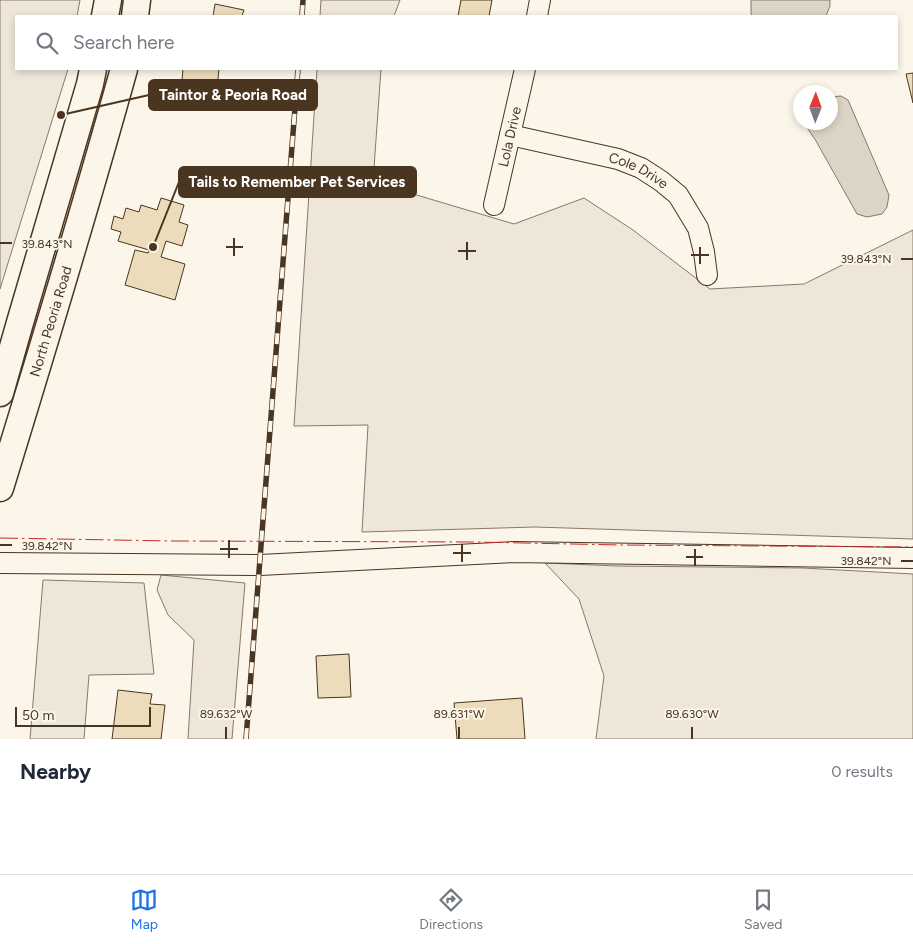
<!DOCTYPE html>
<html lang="en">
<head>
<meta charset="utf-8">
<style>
  body { margin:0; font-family:Figtree,sans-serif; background:#f6f6f7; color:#1f2937 }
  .compass { position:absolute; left:793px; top:85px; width:45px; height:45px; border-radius:50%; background:#fff; box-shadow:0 2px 8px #0003; rotate:1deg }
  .scale { position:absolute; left:15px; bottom:12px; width:136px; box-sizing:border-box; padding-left:5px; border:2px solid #4a3520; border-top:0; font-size:14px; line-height:18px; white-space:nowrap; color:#4a3520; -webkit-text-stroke:4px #fbf6e9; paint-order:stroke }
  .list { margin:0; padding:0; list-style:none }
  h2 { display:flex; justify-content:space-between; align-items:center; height:65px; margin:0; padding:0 20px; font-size:21px }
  h2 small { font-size:16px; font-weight:400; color:#747a83 }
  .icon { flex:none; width:28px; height:28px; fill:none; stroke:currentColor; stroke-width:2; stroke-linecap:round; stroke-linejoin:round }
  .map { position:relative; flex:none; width:913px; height:739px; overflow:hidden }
  .search { position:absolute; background:#fff; box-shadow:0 2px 8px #0003; left:15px; right:15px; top:15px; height:55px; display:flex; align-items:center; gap:12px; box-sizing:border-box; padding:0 18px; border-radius:0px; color:#747a83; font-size:19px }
  .sheet { height:135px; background:#fff }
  nav { display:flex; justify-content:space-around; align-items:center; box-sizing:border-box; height:70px; border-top:1px solid #e0e1e3; background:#fff; font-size:14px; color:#747a83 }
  nav a { display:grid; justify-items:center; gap:2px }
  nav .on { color:#1a73e8 }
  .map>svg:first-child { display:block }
  .green { fill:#ede6d9; stroke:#887966 }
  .parking { fill:#ede7d9; stroke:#887966 }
  .water { fill:#dcd4c6; stroke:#887966 }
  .building { fill:#ecdcbc; stroke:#4a3520 }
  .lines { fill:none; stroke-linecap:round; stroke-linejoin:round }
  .minor-casing { stroke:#4a3520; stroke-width:22 }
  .major-casing { stroke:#4a3520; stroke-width:29 }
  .minor { stroke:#fbf6e9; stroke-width:20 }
  .major { stroke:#fbf6e9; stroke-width:26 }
  .rail-casing { stroke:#4a3520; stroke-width:5.5 }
  .rail { stroke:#fbf6e9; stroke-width:4; stroke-dasharray:11; stroke-linecap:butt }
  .power { stroke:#c62828; stroke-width:1; stroke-dasharray:18 4 2.5 4; stroke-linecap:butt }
  .ticks { fill:none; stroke:#4a3520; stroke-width:2 }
  .labels { text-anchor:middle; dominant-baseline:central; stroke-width:4; stroke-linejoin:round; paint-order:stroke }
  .street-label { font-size:14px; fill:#4a3520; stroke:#fbf6e9 }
  .ticks-label { font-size:12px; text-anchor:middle; fill:#4a3520; stroke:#fbf6e9; stroke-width:4; stroke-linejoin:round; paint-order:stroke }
  .leader { fill:none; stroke:#4a3520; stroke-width:2 }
  .callout-dot { fill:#4a3520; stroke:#fbf6e9; stroke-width:2 }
  .callout { fill:#4a3520; stroke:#4a3520; stroke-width:2 }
  .callout-label { font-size:15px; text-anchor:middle; font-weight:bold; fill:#fff }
</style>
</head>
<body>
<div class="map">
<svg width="913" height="739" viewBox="0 0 913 739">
  <rect width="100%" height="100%" fill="#fbf6e9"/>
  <path class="green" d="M0 0H80L77 16H16V69H68L0 289Z
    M321 0H400L394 16H320Z
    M317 69H381L373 182 514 224 584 198 633 230 710 289 804 284 913 230V539L535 527 362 532 368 425 294 426Z
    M545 563 618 566 803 568 913 574V739H596L604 676 579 599Z
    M161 575 245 583 232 739H188L194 640 168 615 157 590Z"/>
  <path class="parking" d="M43 580 144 583 154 674 89 675 84 739H30Z"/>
  <path class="water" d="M751 0H830V6L826 16H753L751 14Z
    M841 96 848 100 889 195 887 207 882 214 867 217 857 214 816 141 804 123 830 122 831 97Z"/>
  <path class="building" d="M461 0H492L489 16H458Z
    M215 4 244 10 242 16H213Z
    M183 69H219L217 88 208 87V94L193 92 194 81 182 80Z
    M913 73V103L906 74Z
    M161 198 184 205 179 222 188 225 182 246 166 241 161 257 185 264 175 300 125 285 135 250 148 253 149 250 118 241 121 232 111 229 114 216 123 219 126 208 139 212 141 205 157 210Z
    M349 654 351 697 318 698 316 656Z
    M118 690 152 694 150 704 165 705 161 739H112Z
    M522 698 525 739H457L454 703Z"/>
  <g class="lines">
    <defs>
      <g id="minor">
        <path d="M537 16 540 0"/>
        <path id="s1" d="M510 135 618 159 641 168 661 181 678 195 698 228 704 252 707 275"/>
        <path id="s2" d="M494 205 525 69"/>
        <path d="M0 563 260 565 513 552 913 558"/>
      </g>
      <g id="major">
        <path d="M105 16 108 0"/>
        <path d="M135 16 137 0"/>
        <path d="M0 393 19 326 90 84 93 69"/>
        <path id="s3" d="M0 488C43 348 85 209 124 69"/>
      </g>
    </defs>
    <use href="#minor" class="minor-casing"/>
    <use href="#major" class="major-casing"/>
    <use href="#minor" class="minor"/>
    <use href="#major" class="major"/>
    <defs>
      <path id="rail" d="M302 16 303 0
        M246 739 298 69"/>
    </defs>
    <use href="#rail" class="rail-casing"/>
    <use href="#rail" class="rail"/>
    <path class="power" d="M0 538 172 541 474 542 621 545 913 547"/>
  </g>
  <path class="ticks" d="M0 243H12M226 247H243M458 251H476M691 255H709M234 256V238M901 259H913M467 260V242M700 264V247M0 545H12M220 549H238M453 553H471M686 557H703M229 558V540M901 561H913M462 562V544M695 566V549M226 739V727M459 739V727M692 739V727"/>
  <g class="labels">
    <g class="street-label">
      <text stroke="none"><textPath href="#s2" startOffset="70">Lola Drive</textPath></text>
      <text stroke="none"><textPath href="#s1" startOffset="134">Cole Drive</textPath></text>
      <text stroke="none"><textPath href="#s3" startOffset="174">North Peoria Road</textPath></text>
    </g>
  </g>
  <g class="ticks-label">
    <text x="47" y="248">39.843°N</text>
    <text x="866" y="263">39.843°N</text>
    <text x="47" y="550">39.842°N</text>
    <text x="866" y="565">39.842°N</text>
    <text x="226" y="718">89.632°W</text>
    <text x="459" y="718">89.631°W</text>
    <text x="692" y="718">89.630°W</text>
  </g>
  <path class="leader" d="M61 115L149 95M153 247L179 182"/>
  <g class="callout-dot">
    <circle cx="61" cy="115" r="5"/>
    <circle cx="153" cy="247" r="5"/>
  </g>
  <g class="callout">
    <rect x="149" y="80" width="168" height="30" rx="5"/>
    <rect x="179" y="167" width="237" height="30" rx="5"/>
  </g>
  <g class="callout-label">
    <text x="233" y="100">Taintor &amp; Peoria Road</text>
    <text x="297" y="187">Tails to Remember Pet Services</text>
  </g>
</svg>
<svg class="compass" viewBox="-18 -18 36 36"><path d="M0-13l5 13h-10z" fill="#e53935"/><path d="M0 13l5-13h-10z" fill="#747a83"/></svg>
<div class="scale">50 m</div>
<div class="search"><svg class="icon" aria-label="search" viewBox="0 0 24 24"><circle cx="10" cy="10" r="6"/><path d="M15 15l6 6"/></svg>Search here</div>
</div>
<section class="sheet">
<h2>Nearby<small>0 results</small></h2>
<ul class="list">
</ul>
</section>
<nav>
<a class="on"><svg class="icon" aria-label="map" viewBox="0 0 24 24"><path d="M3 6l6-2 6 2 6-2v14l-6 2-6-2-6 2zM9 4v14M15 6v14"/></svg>Map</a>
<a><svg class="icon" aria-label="directions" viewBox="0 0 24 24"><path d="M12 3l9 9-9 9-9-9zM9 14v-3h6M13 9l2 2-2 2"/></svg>Directions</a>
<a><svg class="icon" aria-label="saved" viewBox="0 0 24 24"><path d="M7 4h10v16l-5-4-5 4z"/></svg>Saved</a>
</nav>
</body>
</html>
